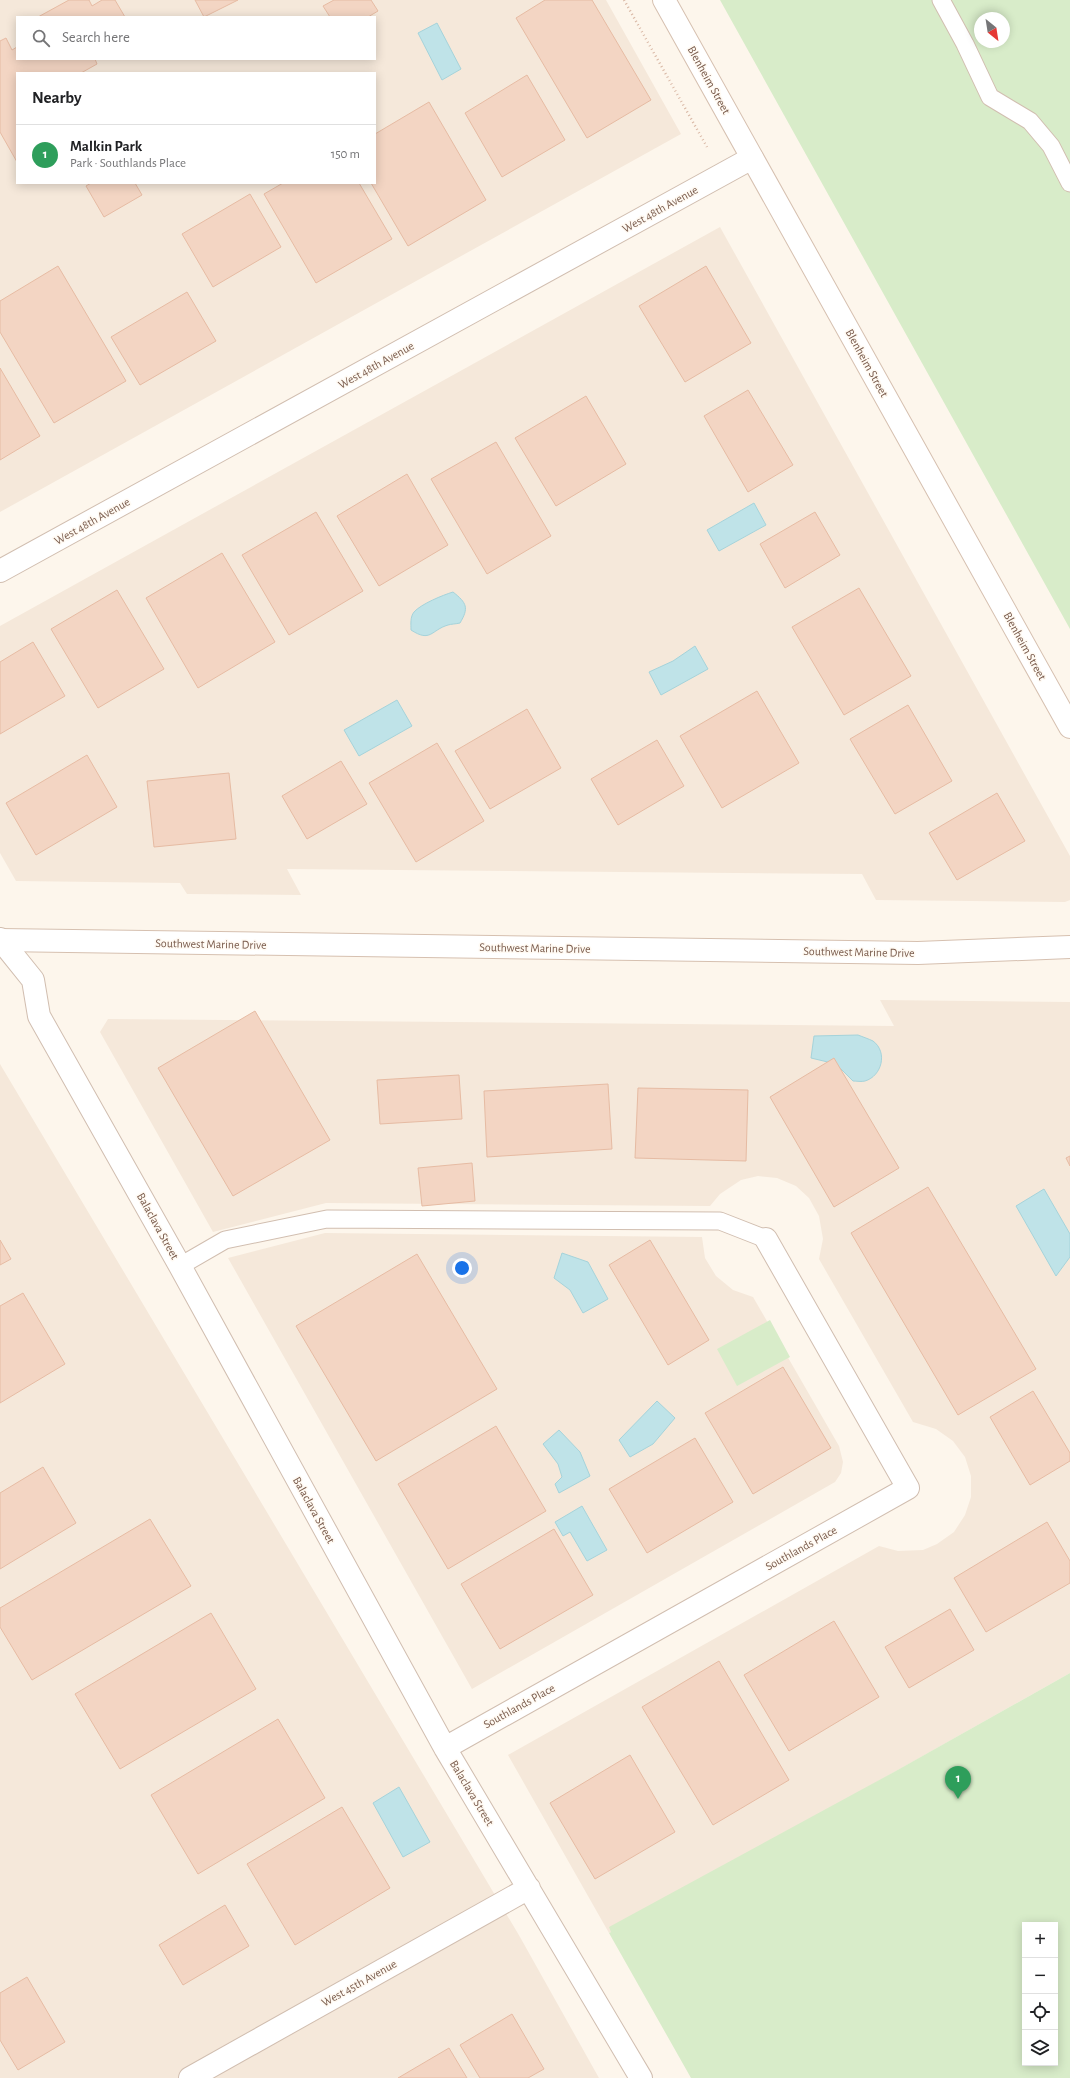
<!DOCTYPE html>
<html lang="en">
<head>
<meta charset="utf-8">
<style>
  body { margin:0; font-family:"Alegreya Sans",sans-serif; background:#f2f2f2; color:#202124 }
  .controls { position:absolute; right:12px; bottom:12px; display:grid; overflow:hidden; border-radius:0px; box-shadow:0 2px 10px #0003 }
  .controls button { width:36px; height:36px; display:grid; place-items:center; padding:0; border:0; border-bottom:1px solid #e0e0e0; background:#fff; color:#202124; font:20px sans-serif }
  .compass { position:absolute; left:974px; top:12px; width:36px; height:36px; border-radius:50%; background:#fff; box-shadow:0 2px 10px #0003; rotate:150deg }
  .you { position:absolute; left:462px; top:1268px; width:14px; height:14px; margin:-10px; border:3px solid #fff; border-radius:50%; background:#1a73e8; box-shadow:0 0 0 6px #1a73e833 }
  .badge { display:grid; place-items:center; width:26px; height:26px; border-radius:50%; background:#d93025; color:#fff; font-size:13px; font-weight:700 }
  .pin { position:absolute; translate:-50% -33px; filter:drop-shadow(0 1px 2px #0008) }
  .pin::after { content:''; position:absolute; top:21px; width:14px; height:12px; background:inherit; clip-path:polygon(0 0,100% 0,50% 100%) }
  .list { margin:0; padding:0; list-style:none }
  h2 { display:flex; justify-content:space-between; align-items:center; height:52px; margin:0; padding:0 16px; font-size:17px }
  h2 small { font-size:13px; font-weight:400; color:#757577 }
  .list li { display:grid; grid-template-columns:26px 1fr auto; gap:12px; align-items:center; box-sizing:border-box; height:60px; padding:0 16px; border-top:1px solid #e0e0e0 }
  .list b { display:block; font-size:15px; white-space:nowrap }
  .list p { margin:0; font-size:13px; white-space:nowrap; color:#757577 }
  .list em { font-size:13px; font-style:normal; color:#757577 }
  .icon { flex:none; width:22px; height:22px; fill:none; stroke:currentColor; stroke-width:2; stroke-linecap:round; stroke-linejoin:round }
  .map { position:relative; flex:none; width:1070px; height:2078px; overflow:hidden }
  .search { position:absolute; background:#fff; box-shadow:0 2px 10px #0003; left:16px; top:16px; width:360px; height:44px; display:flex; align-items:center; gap:10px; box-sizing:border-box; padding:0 14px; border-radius:0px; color:#757577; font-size:15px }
  .panel { position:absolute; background:#fff; box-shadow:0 2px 10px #0003; left:16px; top:72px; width:360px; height:112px; border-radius:0px }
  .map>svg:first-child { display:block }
  .residential { fill:#f5e8da; fill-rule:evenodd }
  .green { fill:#d8ecc9; fill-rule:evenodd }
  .water { fill:#bfe3e8; stroke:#a5d3da }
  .building { fill:#f3d5c3; stroke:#e6bba3 }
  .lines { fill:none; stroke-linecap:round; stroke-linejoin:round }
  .lane-casing { stroke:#d1beb0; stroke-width:19 }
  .street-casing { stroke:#d1beb0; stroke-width:24 }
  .secondary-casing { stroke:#d6c0b0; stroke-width:24 }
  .path { stroke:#d9b8a5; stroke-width:2.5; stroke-dasharray:1 3; stroke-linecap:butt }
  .lane { stroke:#fff; stroke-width:17 }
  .street { stroke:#fff; stroke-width:22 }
  .secondary { stroke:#fff; stroke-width:22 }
  .labels { text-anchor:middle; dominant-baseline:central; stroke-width:3; stroke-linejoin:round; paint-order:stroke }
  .street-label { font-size:12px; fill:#7a5c4d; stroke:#fffaf3 }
</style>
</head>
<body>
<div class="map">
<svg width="1070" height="2078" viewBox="0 0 1070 2078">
  <rect width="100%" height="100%" fill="#fdf6ec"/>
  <path class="residential" d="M0 0H606L681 134 0 512ZM17 17H375V59H17ZM17 73H375V183H17Z
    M720 227 1070 856V900L1065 902 876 900 862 874 287 869 301 895 187 894 180 883 16 881 0 853V626Z
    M880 1000 1070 1002V1673L609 1933 508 1755 879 1546 898 1551 923 1550 937 1544 954 1532 965 1515 971 1497V1476L965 1457 953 1441 936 1429 913 1422 819 1259 823 1239 819 1216 809 1198 796 1186 777 1178 758 1176 741 1180 720 1194 710 1206 326 1203 213 1232 100 1032 108 1019 894 1026Z
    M0 1064 520 1937 599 2078H0Z
    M325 1233 702 1237 705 1258 716 1276 733 1290 753 1297 839 1446 843 1462 841 1473 835 1482 472 1689 228 1258Z"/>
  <path class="green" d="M720 0H1070V629ZM980 18H1004V42H980Z
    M770 1320 790 1357 737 1386 717 1349Z
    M1070 1673V2078H691L609 1933 611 1932 609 1927 894 1772ZM1025 1925H1055V2063H1025Z"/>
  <path class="water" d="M437 23 461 69 442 80 418 33Z
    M754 503 766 525 719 551 707 530Z
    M453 592C467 603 469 608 460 623 456 624 451 624 448 625 431 630 431 643 411 630 411 624 410 617 414 612 421 604 443 595 453 592Z
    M695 646 708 669 661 695 649 672 673 661Z
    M397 700 412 726 359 756 344 730Z
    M858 1035C863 1037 869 1039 873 1041 888 1052 882 1076 865 1081 862 1082 856 1081 853 1081L836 1064 811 1058 814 1036Z
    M1044 1189 1070 1234V1257L1056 1276 1016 1206Z
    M562 1253 588 1262 608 1299 583 1313 570 1290 554 1278Z
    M657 1401 675 1418 653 1444 630 1457 619 1440Z
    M559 1430 580 1452 590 1476 559 1493 555 1484 562 1477 558 1464 543 1444Z
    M582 1506 607 1550 587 1561 570 1532 563 1536 555 1522Z
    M399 1787 430 1842 403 1857 373 1803Z"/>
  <path class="building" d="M69 0H89L92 6 102 0H115L125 17H38Z
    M195 0H238L204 17Z
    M334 0H371L378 11 368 17H330L323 6Z
    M545 0H592L651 100 587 138 516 18Z
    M6 38 12 50 17 47V59H95L97 64 81 73H17V162L0 132V41Z
    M527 75 565 140 502 177 465 113Z
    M429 102 486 200 408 246 371 183H375V134Z
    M91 183H135L142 195 104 217 86 186Z
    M283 183H359L392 239 316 283 264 194Z
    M250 194 281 247 213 287 182 234Z
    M58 266 126 381 54 423 0 332V301Z
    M706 266 751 343 685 382 639 306Z
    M187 292 216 341 140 385 111 337Z
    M0 368 40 436 0 460Z
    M748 390 793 465 748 492 704 416Z
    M586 396 626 464 556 506 515 438Z
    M496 442 551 536 487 574 431 479Z
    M407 474 448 545 379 586 337 516Z
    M316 512 363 591 289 635 242 555Z
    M815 512 840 555 785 588 760 544Z
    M222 553 275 642 198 688 146 598Z
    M859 588 911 676 844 715 792 627Z
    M117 590 164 669 98 708 51 629Z
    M33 642 65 696 0 734V662Z
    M757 691 799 763 722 808 680 736Z
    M908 705 952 781 895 814 850 739Z
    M527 709 561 768 490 809 455 751Z
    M657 740 684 786 618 825 591 779Z
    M437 743 484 821 416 862 369 783Z
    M87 755 117 807 36 855 6 803Z
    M341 761 367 804 307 839 282 796Z
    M229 773 236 839 154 847 147 781Z
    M997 793 1025 841 957 880 929 833Z
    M255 1011 330 1140 233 1196 158 1068Z
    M834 1058 899 1168 834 1207 770 1097Z
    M459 1075 462 1119 380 1124 377 1080Z
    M608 1084 612 1149 487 1157 484 1091Z
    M638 1088 748 1090 746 1161 635 1158Z
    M1070 1156V1166L1066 1158Z
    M472 1163 475 1201 422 1206 418 1168Z
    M928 1187 1036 1369 958 1415 851 1233Z
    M0 1240 11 1259 0 1265Z
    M650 1240 709 1340 668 1365 609 1265Z
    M417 1254 497 1389 376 1461 296 1326Z
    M23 1293 65 1364 0 1403V1306Z
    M783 1367 831 1448 753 1494 705 1413Z
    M1033 1391 1070 1453V1461L1030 1485 990 1417Z
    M496 1426 546 1511 448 1569 398 1484Z
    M695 1438 733 1502 647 1553 609 1489Z
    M43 1467 76 1523 0 1569V1493Z
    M150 1519 191 1586 32 1680 0 1627V1608Z
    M1047 1522 1070 1561V1583L986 1632 954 1578Z
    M554 1529 593 1595 500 1649 461 1584Z
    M950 1609 974 1650 909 1688 885 1647Z
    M211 1613 256 1689 120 1769 75 1694Z
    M834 1621 879 1697 789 1751 744 1675Z
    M719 1661 789 1780 713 1825 642 1707Z
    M278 1719 325 1798 198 1874 151 1795Z
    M630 1755 675 1832 595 1879 550 1803Z
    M342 1807 390 1888 295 1945 247 1864Z
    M225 1905 249 1946 183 1985 159 1945Z
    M27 1977 65 2042 18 2070 0 2040V1993Z
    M512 2014 544 2069 528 2078H480L460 2045Z
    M449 2048 467 2078H398Z"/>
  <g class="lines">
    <defs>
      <path id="lane" d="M941 0 965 44 990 97 1030 121 1051 146 1070 183
        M180 1266 225 1240 327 1219 720 1221 766 1239"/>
      <path id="street" d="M0 571 752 158
        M0 939 33 980 39 1016 180 1266 445 1748 641 2078
        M445 1748 908 1488 766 1239
        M190 2078 529 1888"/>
      <path id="secondary" d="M664 0 1070 727
        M0 940 918 953 1070 947"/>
    </defs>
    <use href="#lane" class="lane-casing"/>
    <use href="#street" class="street-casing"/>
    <use href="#secondary" class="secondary-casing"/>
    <path class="path" d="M624 0 707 147"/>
    <use href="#lane" class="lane"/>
    <use href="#street" class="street"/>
    <use href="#secondary" class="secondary"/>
  </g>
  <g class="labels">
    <g class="street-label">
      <text transform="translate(709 80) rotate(61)">Blenheim Street</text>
      <text transform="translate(660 209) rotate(-29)">West 48th Avenue</text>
      <text transform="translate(867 363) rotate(61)">Blenheim Street</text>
      <text transform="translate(376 365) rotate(-29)">West 48th Avenue</text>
      <text transform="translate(92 521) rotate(-29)">West 48th Avenue</text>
      <text transform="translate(1025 646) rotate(61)">Blenheim Street</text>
      <text transform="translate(211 944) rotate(1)">Southwest Marine Drive</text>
      <text transform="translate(535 948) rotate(1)">Southwest Marine Drive</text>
      <text transform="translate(859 952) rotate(1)">Southwest Marine Drive</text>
      <text transform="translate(158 1226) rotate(61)">Balaclava Street</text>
      <text transform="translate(314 1510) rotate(61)">Balaclava Street</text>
      <text transform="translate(801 1548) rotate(-29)">Southlands Place</text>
      <text transform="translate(519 1706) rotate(-29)">Southlands Place</text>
      <text transform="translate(472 1793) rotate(59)">Balaclava Street</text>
      <text transform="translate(359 1983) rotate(-29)">West 45th Avenue</text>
    </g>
  </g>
</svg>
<div class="controls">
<button>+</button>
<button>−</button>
<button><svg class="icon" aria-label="locate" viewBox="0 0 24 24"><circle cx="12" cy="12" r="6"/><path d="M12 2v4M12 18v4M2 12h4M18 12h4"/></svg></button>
<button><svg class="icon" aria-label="layers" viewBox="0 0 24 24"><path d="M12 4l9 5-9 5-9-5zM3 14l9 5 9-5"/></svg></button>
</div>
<svg class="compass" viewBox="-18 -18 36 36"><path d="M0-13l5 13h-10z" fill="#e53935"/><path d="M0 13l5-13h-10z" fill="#757577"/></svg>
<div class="you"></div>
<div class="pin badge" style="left:958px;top:1799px;background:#2e9e5b">1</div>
<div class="search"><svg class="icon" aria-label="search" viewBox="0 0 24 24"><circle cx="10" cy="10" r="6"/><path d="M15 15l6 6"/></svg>Search here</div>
<section class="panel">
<h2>Nearby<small></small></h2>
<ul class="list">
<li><span class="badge" style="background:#2e9e5b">1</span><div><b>Malkin Park</b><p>Park · Southlands Place</p></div><em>150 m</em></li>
</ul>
</section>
</div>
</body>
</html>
